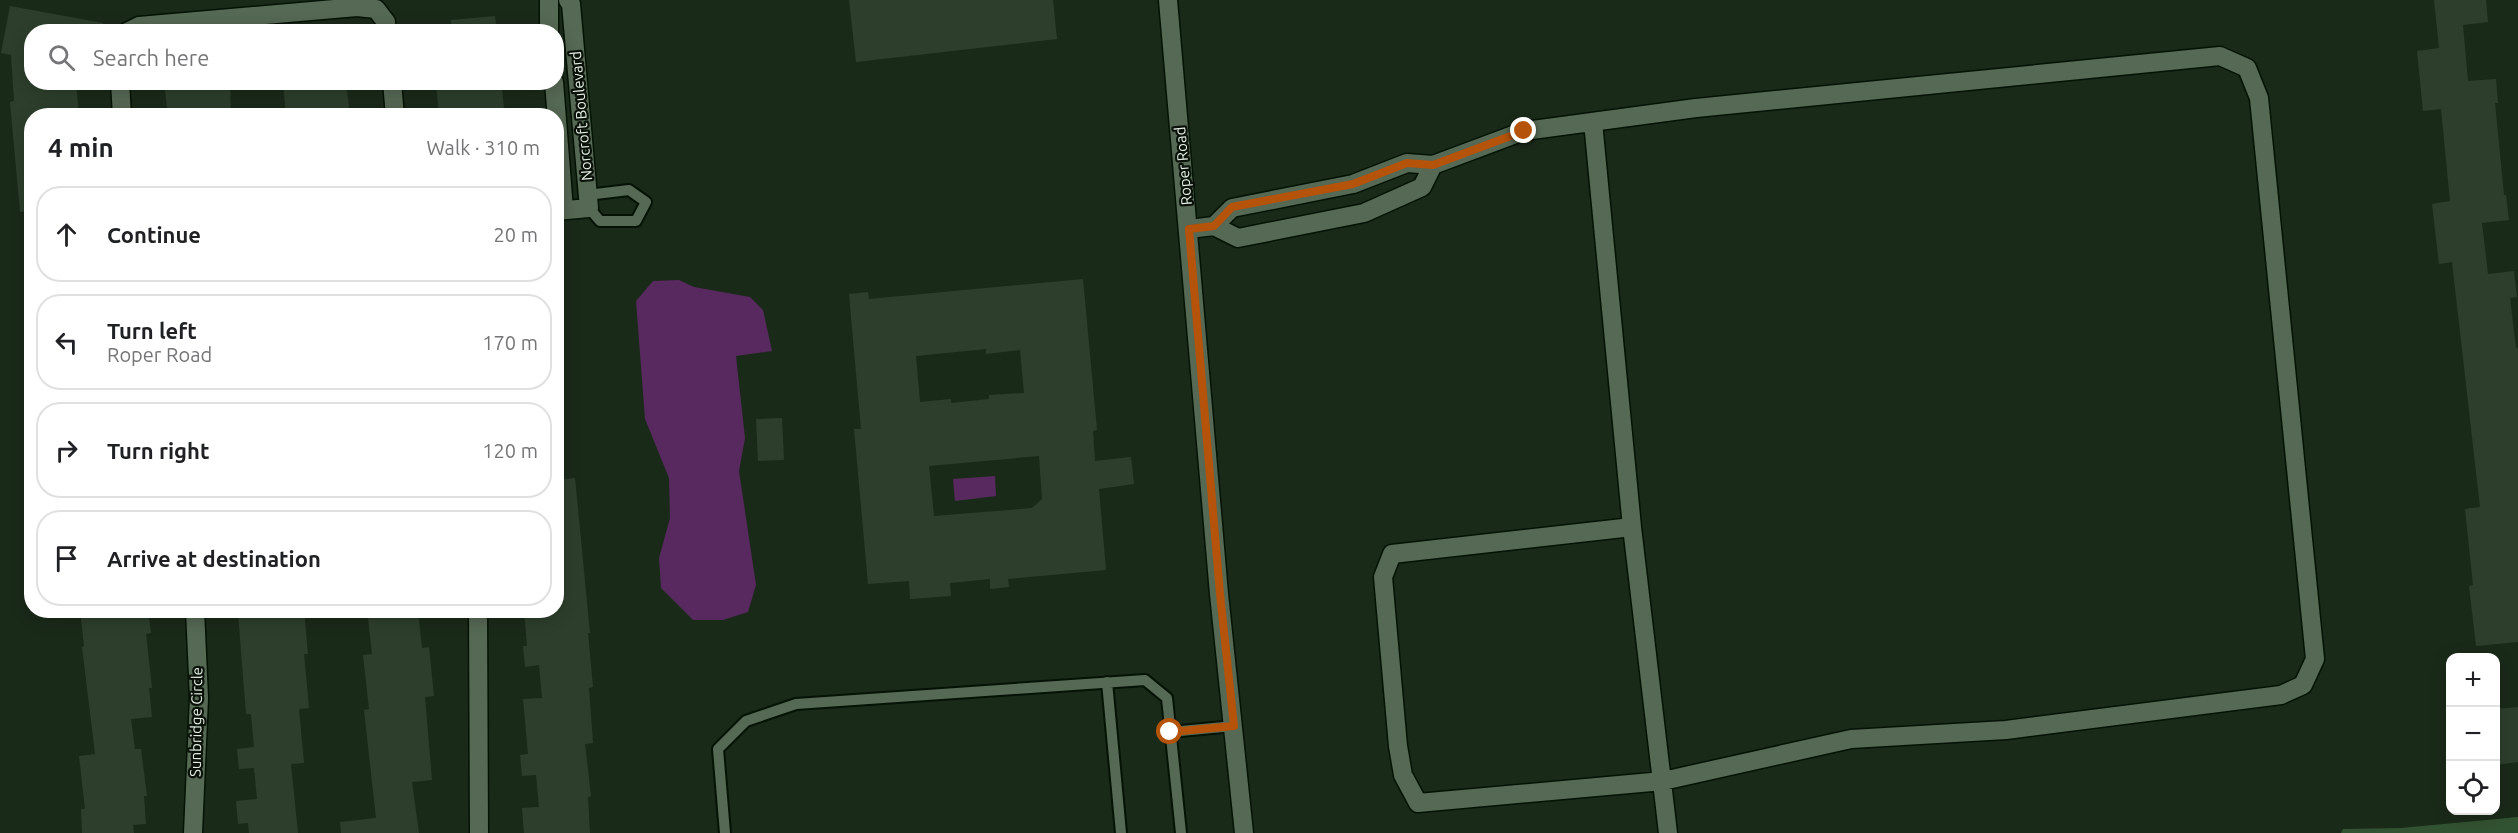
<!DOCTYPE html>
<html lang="en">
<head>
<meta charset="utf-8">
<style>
  body { margin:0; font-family:Ubuntu,sans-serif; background:#f6f6f6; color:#202124 }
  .controls { position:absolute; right:18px; bottom:18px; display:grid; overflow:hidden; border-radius:12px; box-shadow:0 3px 15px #0003 }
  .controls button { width:54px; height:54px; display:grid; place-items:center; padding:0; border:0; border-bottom:2px solid #e0e0e0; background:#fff; color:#202124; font:30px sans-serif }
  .stop { position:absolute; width:18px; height:18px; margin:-14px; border:4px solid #b45309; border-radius:50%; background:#fff }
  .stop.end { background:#b45309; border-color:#fff; box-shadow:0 2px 6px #0008 }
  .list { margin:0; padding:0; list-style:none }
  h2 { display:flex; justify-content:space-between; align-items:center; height:78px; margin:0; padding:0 24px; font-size:26px }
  h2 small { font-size:20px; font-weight:400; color:#757577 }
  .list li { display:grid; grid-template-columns:39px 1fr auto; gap:18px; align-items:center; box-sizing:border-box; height:96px; margin:0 12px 12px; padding:0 12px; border:2px solid #e0e0e0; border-radius:24px }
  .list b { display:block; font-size:22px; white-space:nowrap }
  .list p { margin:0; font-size:20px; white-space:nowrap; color:#757577 }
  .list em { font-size:20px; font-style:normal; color:#757577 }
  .icon { flex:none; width:33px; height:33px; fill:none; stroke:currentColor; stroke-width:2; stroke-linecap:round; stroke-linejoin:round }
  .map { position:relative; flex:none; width:2518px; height:833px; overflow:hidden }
  .search { position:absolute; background:#fff; box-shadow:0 3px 15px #0003; left:24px; top:24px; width:540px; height:66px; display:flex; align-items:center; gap:15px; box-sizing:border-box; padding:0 21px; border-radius:24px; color:#757577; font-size:22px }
  .panel { position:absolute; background:#fff; box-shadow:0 3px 15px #0003; left:24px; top:108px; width:540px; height:510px; border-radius:24px }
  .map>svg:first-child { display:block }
  .green { fill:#325331 }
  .water { fill:#58295e }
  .building { fill:#2d3f2c; fill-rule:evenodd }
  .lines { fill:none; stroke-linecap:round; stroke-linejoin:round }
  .lane-casing { stroke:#041304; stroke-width:14 }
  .street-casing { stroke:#041304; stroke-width:21 }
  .secondary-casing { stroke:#041304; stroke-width:21 }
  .lane { stroke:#566954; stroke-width:10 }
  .street { stroke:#566954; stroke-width:18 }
  .secondary { stroke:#566954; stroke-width:18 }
  .route { stroke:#b45309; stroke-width:8 }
  .labels { text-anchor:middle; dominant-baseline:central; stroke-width:4.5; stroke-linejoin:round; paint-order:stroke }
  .street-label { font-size:15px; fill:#e5f0e4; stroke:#091109 }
</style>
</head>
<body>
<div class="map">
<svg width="2518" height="833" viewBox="0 0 2518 833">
  <rect width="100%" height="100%" fill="#1a2a19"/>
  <path class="green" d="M2518 817V833H2341L2343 829 2401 828Z"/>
  <path class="water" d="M679 280 694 287 750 297 763 310 772 351 736 356 745 438 739 471 756 585 748 612 723 620H693L661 588 659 558 670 518 669 478 645 419 636 301 653 281Z
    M995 476 996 496 955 501 953 479Z"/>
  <path class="building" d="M849 0H1053L1057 39 856 62Z
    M2434 0H2486L2488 22 2463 25 2468 81 2496 79 2498 103H2495L2504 195H2506L2509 220 2482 223 2488 274 2514 271 2517 297 2510 298 2516 348H2518V642L2476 646 2469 586 2473 585 2465 509 2480 507 2452 262 2439 264 2432 204 2450 201 2441 109 2423 111 2417 51 2439 48Z
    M10 6 103 23 102 32H32V82H76L79 116H32V211L20 212 10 102 14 101 11 55 1 53Z
    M495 16 497 32H451V20Z
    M164 82H230L231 116H168Z
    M283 82H346L350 116H286Z
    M436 82H501L505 116H439Z
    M1083 279 1097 430 1093 431 1095 461 1131 457 1134 484 1099 489 1106 570 1008 579 1009 587 990 589V579L950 583 951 596 910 599 909 581 868 584 854 429H861L849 294 868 292 869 299ZM986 349V354L1020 350 1024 393 989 395V399L951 403V399L920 402 916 356ZM1039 456 1042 499 1032 508 934 516 929 466Z
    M782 418 784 460 758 461 756 419Z
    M575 478 590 633H588L593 687 589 688 593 743 585 744 591 796 588 797 590 833H524L522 808 539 807 536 775 522 776 520 755 528 754 523 699 542 698 539 665 525 667 523 646H527L524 610H556V480Z
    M80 610H148L151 633 146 634 152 688H149L152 717 131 719 135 749H141L147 796H144L146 824 133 825 134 833H82L81 809H85L79 756 95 754 82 647 84 646Z
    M258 610H304L308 654H304L309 708 299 709 304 763 291 764 298 833H249L248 823 238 824 236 801 257 799 254 768 239 769 237 749 254 747 251 714H246L238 613Z
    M367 610H418L422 648 429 647 434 696 425 697 432 780 412 782 419 833H341L340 822 376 818 364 710 369 709 363 655 372 654Z
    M2518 707V762L2496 765V709Z"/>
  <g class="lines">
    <defs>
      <path id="lane" d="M587 195 629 190 646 202 636 221H600L589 208
        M1107 682 1121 833
        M1170 732 1234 726
        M725 833 718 749 746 721 796 704 1145 680 1167 698 1181 833"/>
      <path id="street" d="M549 0V32
        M127 32 139 26 357 7 376 9 386 22 387 32
        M120 82 122 116
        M392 82 395 116
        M554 82 564 210
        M1593 122 1632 527 1668 833
        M556 211 589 208 571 4 568 0
        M1214 226 1232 208 1353 184 1407 163 1433 165 1524 131 1696 108 2220 56 2247 68 2259 98 2315 659 2303 685 2281 695 2006 730 1851 739 1663 781 1418 803 1403 775 1398 746 1383 577 1392 554 1632 527
        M1189 229 1214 226 1238 238 1364 213 1422 187 1433 165
        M478 610 479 833
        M193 833 199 698 195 610"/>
      <path id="secondary" d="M1168 0 1219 594 1244 833"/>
    </defs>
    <use href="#lane" class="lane-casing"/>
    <use href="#street" class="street-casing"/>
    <use href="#secondary" class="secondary-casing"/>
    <use href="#lane" class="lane"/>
    <use href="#street" class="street"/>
    <use href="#secondary" class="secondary"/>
  </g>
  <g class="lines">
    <path class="route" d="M1170 732 1234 726 1220 594 1189 229 1214 226 1232 207 1353 184 1407 163 1433 165 1524 131"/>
  </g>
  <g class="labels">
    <g class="street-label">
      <text transform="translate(581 116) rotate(-95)">Norcroft Boulevard</text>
      <text transform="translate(1183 166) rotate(-95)">Roper Road</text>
      <text transform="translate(196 722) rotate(-89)">Sunbridge Circle</text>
    </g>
  </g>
</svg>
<div class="controls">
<button>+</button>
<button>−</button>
<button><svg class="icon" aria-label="locate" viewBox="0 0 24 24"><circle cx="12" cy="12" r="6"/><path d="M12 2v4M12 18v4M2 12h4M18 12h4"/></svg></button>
</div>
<div class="stop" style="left:1170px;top:732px"></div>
<div class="stop end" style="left:1524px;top:131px"></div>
<div class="search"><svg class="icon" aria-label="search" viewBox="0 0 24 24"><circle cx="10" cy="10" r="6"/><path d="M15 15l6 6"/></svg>Search here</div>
<section class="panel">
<h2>4 min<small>Walk · 310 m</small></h2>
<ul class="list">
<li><svg class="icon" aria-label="ahead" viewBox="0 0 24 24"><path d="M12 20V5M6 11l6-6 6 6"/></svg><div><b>Continue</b></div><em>20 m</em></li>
<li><svg class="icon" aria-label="left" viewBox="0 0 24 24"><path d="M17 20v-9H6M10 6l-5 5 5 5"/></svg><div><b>Turn left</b><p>Roper Road</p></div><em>170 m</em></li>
<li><svg class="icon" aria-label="right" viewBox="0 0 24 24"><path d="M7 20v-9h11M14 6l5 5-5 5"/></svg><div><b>Turn right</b></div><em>120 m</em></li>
<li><svg class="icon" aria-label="arrive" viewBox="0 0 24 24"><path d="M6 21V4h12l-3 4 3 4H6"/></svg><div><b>Arrive at destination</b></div></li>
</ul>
</section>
</div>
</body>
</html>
